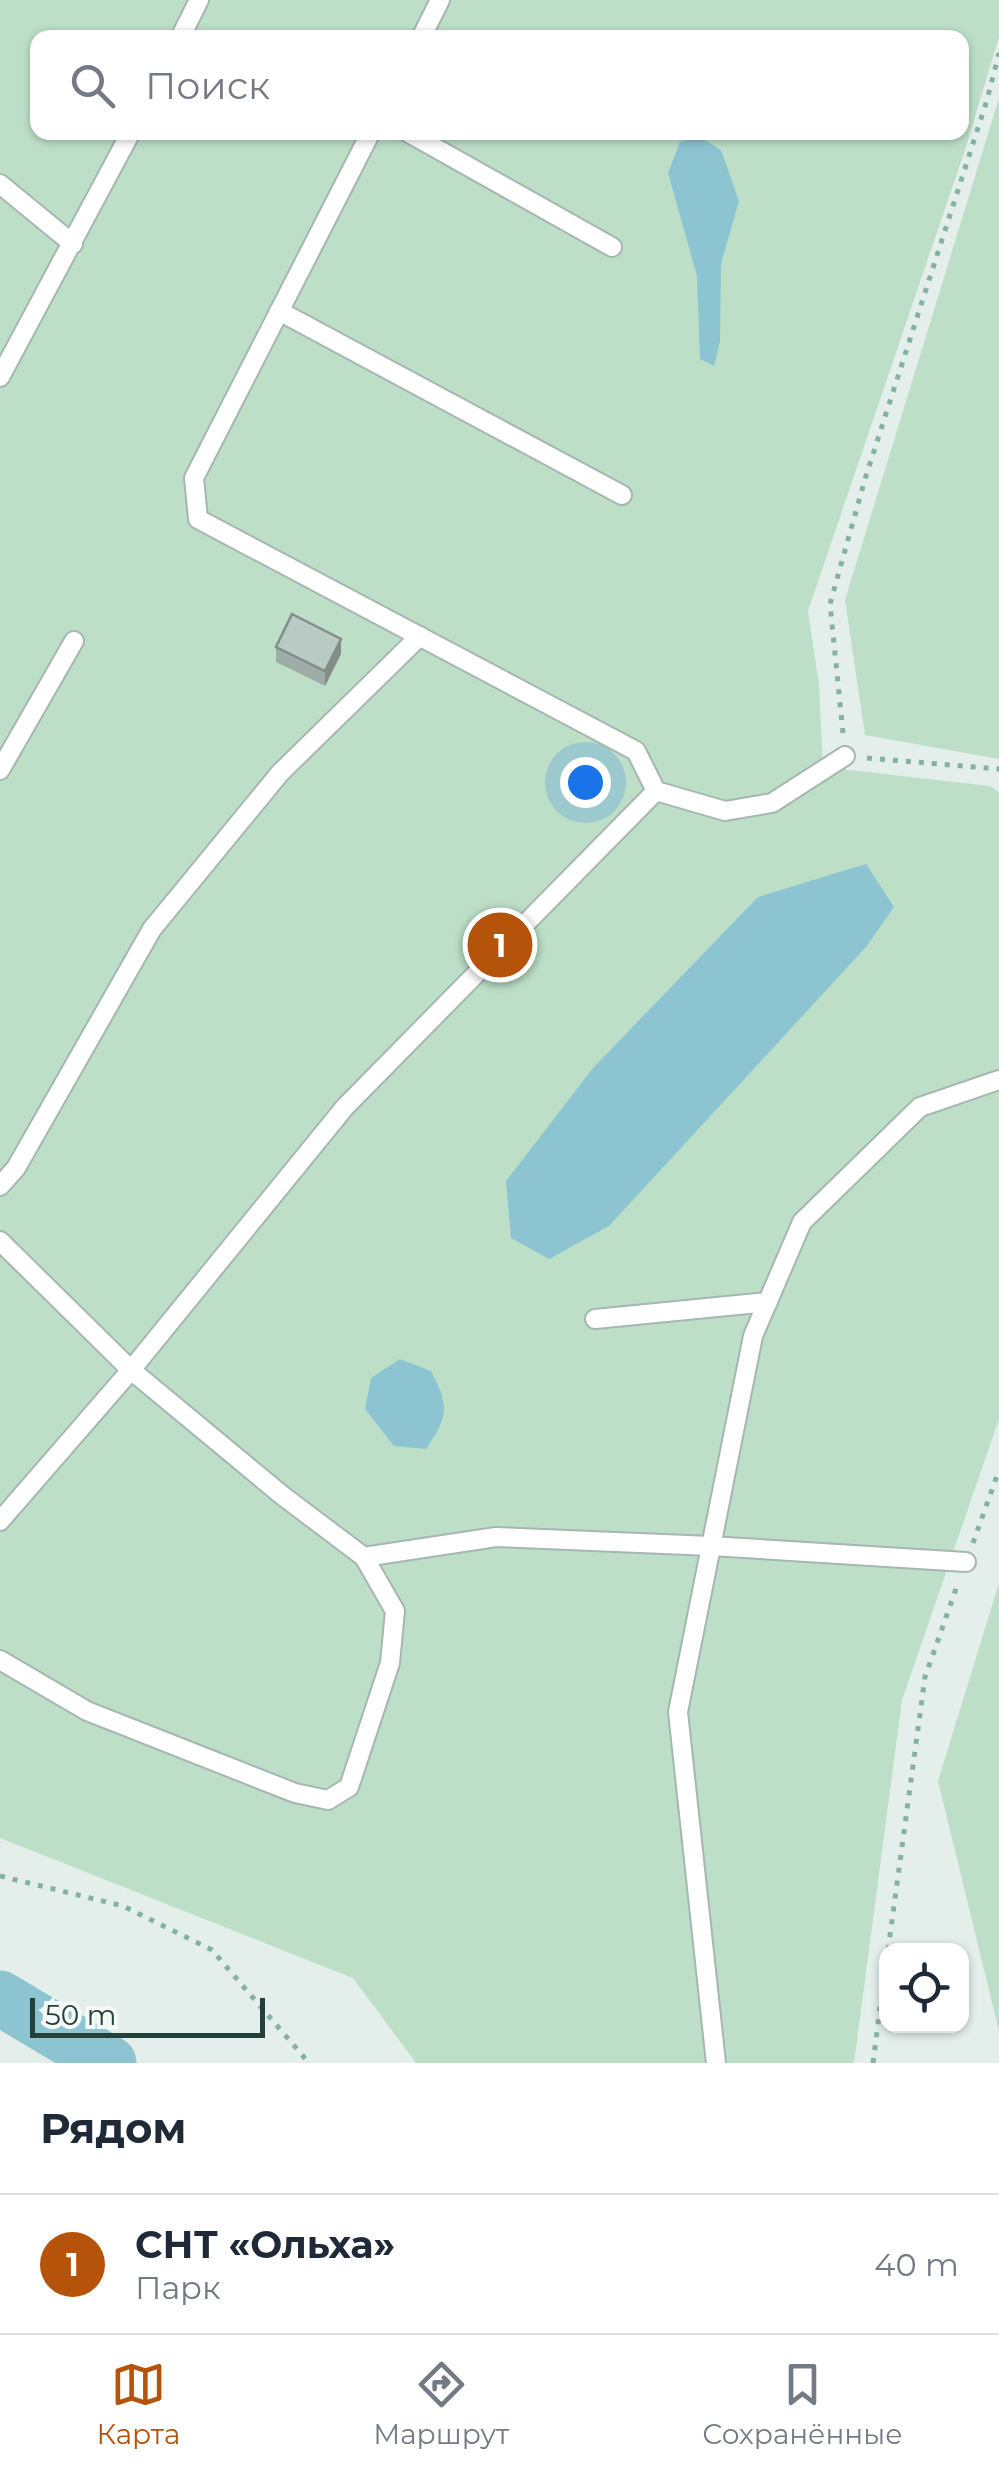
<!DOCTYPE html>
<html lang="ru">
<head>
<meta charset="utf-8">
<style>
  body { margin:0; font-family:Montserrat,sans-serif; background:#f6f6f7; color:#1f2937 }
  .controls { position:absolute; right:30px; bottom:30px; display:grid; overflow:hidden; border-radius:20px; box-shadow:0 2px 8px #0004 }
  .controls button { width:90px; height:90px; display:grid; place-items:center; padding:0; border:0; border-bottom:2px solid #e0e1e3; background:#fff; color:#1f2937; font:50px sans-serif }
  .scale { position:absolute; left:30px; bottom:25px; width:235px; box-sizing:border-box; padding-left:10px; border:5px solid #234039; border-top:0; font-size:28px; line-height:35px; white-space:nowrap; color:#234039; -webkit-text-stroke:8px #f5faf8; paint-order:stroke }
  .you { position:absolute; left:585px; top:782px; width:35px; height:35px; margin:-25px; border:8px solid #fff; border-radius:50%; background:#1a73e8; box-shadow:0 0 0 15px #1a73e833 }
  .badge { display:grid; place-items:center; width:65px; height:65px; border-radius:50%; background:#b45309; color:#fff; font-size:32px; font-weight:700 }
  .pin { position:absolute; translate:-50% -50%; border:5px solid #fff; box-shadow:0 2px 10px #0006 }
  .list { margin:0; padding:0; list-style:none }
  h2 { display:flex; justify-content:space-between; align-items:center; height:130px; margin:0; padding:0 40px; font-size:42px }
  h2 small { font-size:32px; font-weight:400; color:#747a83 }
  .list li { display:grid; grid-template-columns:65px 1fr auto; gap:30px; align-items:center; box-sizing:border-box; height:140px; padding:0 40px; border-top:2px solid #e0e1e3 }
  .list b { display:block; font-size:38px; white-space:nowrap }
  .list p { margin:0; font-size:32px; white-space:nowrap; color:#747a83 }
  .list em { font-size:32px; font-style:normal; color:#747a83 }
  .icon { flex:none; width:55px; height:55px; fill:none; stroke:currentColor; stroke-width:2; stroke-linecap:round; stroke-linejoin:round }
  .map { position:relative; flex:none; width:999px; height:2063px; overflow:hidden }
  .search { position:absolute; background:#fff; box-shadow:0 2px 8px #0004; left:30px; right:30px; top:30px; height:110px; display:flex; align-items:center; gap:25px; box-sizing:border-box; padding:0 35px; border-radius:20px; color:#747a83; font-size:38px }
  .sheet { height:270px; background:#fff }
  nav { display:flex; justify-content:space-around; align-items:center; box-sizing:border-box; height:140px; border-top:2px solid #e0e1e3; background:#fff; font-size:28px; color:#747a83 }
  nav a { display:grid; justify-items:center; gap:5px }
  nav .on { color:#b45309 }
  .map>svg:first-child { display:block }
  .green { fill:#bddfc8; fill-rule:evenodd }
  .water { fill:#8dc4d2 }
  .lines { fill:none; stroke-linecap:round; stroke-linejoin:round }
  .river { stroke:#8dc4d2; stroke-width:55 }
  .service-casing { stroke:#a6b6b1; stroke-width:22 }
  .path { stroke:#85b1a5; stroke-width:5; stroke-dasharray:5 8; stroke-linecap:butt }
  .service { stroke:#fff; stroke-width:18 }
  .wall { fill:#9fada8 }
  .shaded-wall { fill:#828d88 }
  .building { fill:#b9c9c3; stroke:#828d88; stroke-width:2.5 }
</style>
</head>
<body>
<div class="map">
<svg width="999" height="2063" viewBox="0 0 999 2063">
  <rect width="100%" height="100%" fill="#e4eeea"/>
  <path class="green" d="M0 0H999V37L965 150 808 611 819 685 823 767 990 786 999 792V1419L902 1700 854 2063H416L353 1978 0 1838ZM38 38H962V132H38Z
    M999 98V759L865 735 845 600Z
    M999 1583V2031L938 1781Z"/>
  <path class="water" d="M699 137 721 150 739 201 721 264 720 341 714 366 700 359 697 276 668 173 680 142Z
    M866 864 894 907 866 947 609 1226 549 1259 511 1238 506 1181 593 1068 758 897Z
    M400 1359 431 1371C449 1406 449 1415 426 1449L394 1446 365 1409 371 1378Z"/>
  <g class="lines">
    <path class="river" d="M0 1998 109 2063"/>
    <defs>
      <path id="service" d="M180 38 199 0
        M421 38 440 0
        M371 132 194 478 198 519 636 751 656 791 725 811 772 803 845 756
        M407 132 612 247
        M0 184 73 244
        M279 311 622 495
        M0 377 131 132
        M0 770 74 641
        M0 1186 16 1168 152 929 280 773 420 636
        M0 1241 131 1370 283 1496 364 1557 395 1611 390 1663 349 1787 328 1800 295 1793 87 1711 0 1660
        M595 1319 768 1302
        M0 1521 131 1370 345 1107 656 791
        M364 1557 496 1537 711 1546 966 1562
        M716 2063 678 1712 753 1336 802 1222 920 1107 999 1080"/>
    </defs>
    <use href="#service" class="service-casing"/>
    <path class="path" d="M843 733 830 604 865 479 987 100 999 53
      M867 758 999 769
      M973 1543 999 1470
      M0 1876 123 1906 212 1950 309 2063
      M888 1950 925 1677 957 1586
      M873 2063 886 1960"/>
    <use href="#service" class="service"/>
  </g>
  <path class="wall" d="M276 647 341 654 325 686 276 662Z"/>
  <path class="shaded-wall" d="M341 639V654L325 686V671Z"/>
  <path class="building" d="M292 614 341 639 325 671 276 647Z"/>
</svg>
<div class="controls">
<button><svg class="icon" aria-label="locate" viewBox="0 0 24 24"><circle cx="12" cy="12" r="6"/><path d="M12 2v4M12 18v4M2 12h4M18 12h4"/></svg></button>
</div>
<div class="scale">50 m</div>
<div class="you"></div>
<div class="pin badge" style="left:500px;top:945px">1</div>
<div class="search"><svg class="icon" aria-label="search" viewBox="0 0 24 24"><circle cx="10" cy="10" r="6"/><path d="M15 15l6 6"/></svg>Поиск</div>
</div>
<section class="sheet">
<h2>Рядом<small></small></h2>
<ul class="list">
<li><span class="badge">1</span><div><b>СНТ «Ольха»</b><p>Парк</p></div><em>40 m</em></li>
</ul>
</section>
<nav>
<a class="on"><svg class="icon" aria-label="map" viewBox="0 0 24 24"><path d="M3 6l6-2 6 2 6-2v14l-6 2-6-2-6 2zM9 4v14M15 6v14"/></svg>Карта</a>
<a><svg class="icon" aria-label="directions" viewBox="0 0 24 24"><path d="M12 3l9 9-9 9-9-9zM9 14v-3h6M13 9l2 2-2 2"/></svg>Маршрут</a>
<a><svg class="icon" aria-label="saved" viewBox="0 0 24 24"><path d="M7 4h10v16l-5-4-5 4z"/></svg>Сохранённые</a>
</nav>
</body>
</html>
